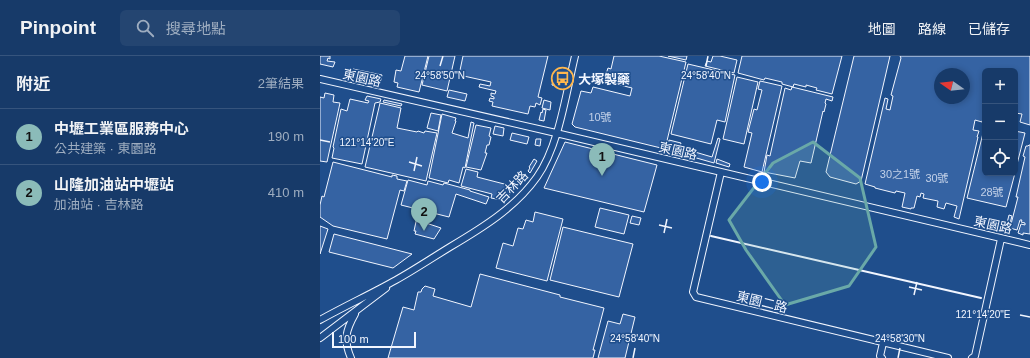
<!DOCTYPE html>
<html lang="zh-TW">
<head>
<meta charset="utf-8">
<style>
  body { margin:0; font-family:Helvetica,"Noto Sans TC",sans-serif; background:#244571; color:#f1f3f6 }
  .controls { position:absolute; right:12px; top:12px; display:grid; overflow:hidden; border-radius:6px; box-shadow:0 2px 6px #0003 }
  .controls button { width:36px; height:36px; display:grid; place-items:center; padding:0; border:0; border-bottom:1px solid #36547d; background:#173a69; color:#f1f3f6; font:20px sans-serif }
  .compass { position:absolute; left:614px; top:12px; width:36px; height:36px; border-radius:50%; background:#173a69; box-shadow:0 2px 6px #0003; rotate:284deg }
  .scale { position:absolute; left:12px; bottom:10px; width:84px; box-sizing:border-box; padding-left:4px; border:2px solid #f2f6ff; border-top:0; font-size:11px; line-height:14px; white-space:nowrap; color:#f2f6ff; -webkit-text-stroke:3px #1f4e8c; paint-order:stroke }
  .you { position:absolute; left:442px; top:126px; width:14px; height:14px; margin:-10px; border:3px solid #fff; border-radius:50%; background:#1a73e8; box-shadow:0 0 0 6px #1a73e833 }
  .badge { display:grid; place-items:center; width:26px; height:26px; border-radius:50%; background:#8bbbb9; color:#111; font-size:13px; font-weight:700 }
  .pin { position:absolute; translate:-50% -33px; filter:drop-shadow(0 1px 2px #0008) }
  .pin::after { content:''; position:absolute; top:21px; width:14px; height:12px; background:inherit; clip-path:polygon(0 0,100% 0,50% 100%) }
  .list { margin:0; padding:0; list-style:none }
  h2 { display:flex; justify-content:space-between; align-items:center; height:52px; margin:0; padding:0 16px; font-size:17px }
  h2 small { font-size:13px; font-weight:400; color:#9eadc0 }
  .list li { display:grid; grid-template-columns:26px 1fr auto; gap:12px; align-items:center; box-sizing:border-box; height:56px; padding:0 16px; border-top:1px solid #36547d }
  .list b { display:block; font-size:15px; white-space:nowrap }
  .list p { margin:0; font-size:13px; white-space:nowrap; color:#9eadc0 }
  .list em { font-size:13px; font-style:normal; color:#9eadc0 }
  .icon { flex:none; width:22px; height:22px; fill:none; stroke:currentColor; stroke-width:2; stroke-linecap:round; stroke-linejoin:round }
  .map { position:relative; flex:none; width:710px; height:302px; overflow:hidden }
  header { display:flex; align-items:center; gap:24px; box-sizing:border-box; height:56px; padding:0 20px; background:#173a69; border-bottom:1px solid #36547d }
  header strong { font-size:19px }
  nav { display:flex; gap:22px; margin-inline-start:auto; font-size:14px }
  .search { width:280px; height:36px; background:#244571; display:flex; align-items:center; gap:10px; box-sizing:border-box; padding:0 14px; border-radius:6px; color:#9eadc0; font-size:15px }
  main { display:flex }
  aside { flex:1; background:#173a69 }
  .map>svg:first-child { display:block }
  .building { fill:#3563a3; stroke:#f2f6ff; fill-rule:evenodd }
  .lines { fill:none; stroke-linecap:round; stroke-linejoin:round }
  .minor-casing { stroke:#f2f6ff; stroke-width:8 }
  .minor { stroke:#1f4e8c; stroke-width:6 }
  .wall { stroke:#f2f6ff; stroke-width:2 }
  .marked { fill:#6aa9a8; fill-opacity:0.2; stroke:#6aa9a8; stroke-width:3; stroke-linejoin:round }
  .ticks { fill:none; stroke:#f2f6ff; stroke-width:1.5 }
  .labels { text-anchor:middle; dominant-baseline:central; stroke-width:3; stroke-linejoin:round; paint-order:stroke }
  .number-label { font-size:11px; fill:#c3d1e8 }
  .street-label { font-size:13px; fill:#f2f6ff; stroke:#1f4e8c }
  .poi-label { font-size:13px; font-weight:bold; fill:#f2f6ff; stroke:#1f4e8c; text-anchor:start }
  .ticks-label { font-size:10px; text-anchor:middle; fill:#f2f6ff; stroke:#1f4e8c; stroke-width:3; stroke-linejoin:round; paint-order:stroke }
</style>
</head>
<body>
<header>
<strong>Pinpoint</strong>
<div class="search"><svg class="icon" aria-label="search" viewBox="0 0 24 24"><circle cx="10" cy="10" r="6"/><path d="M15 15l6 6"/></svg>搜尋地點</div>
<nav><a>地圖</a><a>路線</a><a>已儲存</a></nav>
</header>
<main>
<aside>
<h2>附近<small>2筆結果</small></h2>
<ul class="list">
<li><span class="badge">1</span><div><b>中壢工業區服務中心</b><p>公共建築 · 東園路</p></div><em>190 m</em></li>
<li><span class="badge">2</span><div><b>山隆加油站中壢站</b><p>加油站 · 吉林路</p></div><em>410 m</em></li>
</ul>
</aside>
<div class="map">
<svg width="710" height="302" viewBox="0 0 710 302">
  <rect width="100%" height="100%" fill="#1f4e8c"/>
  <path class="building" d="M0 0H10V3L8 2 7 5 15 6 13 11 0 8Z
    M85 0H108L99 36 77 31 78 27 74 26 76 14 81 15Z
    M109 0H135L127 35 102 29Z
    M143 0H228L218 41 222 42 220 49 216 47 215 51 210 50 208 58 172 50 173 46 169 45 170 42 174 43V41L171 40V37L175 38 176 35 159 31 160 28 170 30 171 26 139 19Z
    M294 0H339L366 6 345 93 255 71 252 68 261 35 271 37 273 31 310 40 312 32 288 26 289 18H286L288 12 291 13Z
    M348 0H367L366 4Z
    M393 0H400L417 4 414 17 385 10 387 5 391 6Z
    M422 0H522L512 38 496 34 497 32 486 29V31L474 28 473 31 462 28V26L445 22 444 24 418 17Z
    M534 0H570L541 125 536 128 510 121 506 116Z
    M580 0H710V69L700 66 702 58 695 57V15H665V54L662 66 655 64 653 74 659 75 657 81H658L639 163 634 161 637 150 626 147 624 153 617 151 618 145 603 142 604 138 601 137 600 141 597 140 594 152H591V153L582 151 585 137 576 135 575 137 555 132V131L545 128 565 42 568 43 566 53 570 54 573 40 571 39 581 2ZM620 18H644V42H620Z
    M368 8 415 19 405 66 397 64 391 88 351 78Z
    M33 13 62 19 60 27 31 21Z
    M234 19 238 20 236 30 232 29Z
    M417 21 438 26 424 88 403 83Z
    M440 25 462 30 442 116 424 111 432 77 428 76 434 53 437 54 442 34 438 33Z
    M472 31 513 41 512 45 506 43 505 47 506 48 504 56 503 55 491 107 480 105 475 122 444 116 447 99 450 100 465 32 471 34Z
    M129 34 147 38 145 45 127 41Z
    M5 37 14 39 13 46 20 47 7 106 0 105V41L4 42Z
    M47 40 61 43 60 46 55 47 42 108 12 102 14 92 13 91 21 53 27 55 30 43 48 47 49 45 45 44Z
    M64 44 82 48 81 50 63 46Z
    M224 44 231 46 230 54 222 52Z
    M60 47 81 52 77 72 97 76 98 75 104 77 105 75 117 77 106 125 45 111Z
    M223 53 226 54 224 65 219 64 221 56 222 57Z
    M111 57 121 59 118 75 107 72Z
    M122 58 136 62 135 65H136L132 77 148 82 151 66 154 67 145 112 143 111 139 127 129 124 128 127 109 122Z
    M156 69 171 72 169 80 171 81 169 89H167L165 97H167L161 114 146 111Z
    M665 69V117H695L686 151 647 142Z
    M175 70 184 72 183 80 173 78Z
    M695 75 705 77 695 116Z
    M192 77 209 81 207 88 190 84Z
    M398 82 400 83 394 107 373 101 375 96 392 101Z
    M216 83H221L220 90 215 89Z
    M349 84 361 87 358 97 347 94Z
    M245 86 337 109 324 156 224 132Z
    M709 89H710V178L703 177V179L698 177 701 168 705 169V167L701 166 702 164H700L697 174 690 172 698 141H696L705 101 703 100 706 90H708Z
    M214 103 217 105 210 117 208 115 210 112 209 111Z
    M397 103 410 108 409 111 396 107Z
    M13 106 72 121V119L77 120V123L87 125 84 135 80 134 67 183 13 170 0 161V149L2 140 4 141Z
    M146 113 158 116 157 121 192 130 190 137 189 140H183L182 144 171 142 172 138 141 130Z
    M88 124 107 129 108 125 123 129 124 127 150 134V135L169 141 166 148 136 138 129 161 81 149Z
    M280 152 309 159 304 178 275 171Z
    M215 156 243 163 227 225 176 212 183 187 193 190 198 172 203 173 206 164 213 166Z
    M689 159 692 160 689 171H686Z
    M312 160 321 162 319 169 310 167Z
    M97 161 101 162 100 165 121 172 114 183 95 178 96 175H94Z
    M0 170 8 173 0 198Z
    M243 171 313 188 299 241 230 224Z
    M14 178 92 198 73 212 9 196Z
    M160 218 240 239V241L284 252 273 294H275L273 302H68L83 251 94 254 98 236H101L102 233 105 230 115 233 113 240 151 251Z
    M303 258 315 261 305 302H278L288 265 300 268Z"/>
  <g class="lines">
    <defs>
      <path id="minor" d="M0 23 236 77 710 189
        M401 116 373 236 376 241 628 302
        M0 264C25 250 51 238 76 224 94 214 112 202 130 191 162 172 195 152 217 121 239 90 246 37 255 0
        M0 282 66 232
        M31 302C23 284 26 274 35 258
        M562 302 560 300 563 287
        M652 302 655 300 681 183"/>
    </defs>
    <use href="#minor" class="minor-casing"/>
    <use href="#minor" class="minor"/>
    <path class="wall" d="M391 180 661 242"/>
  </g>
  <path class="marked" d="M493 86 540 122 556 191 529 230 465 249 426 194 409 164 453 107Z"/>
  <path class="ticks" d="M120 10 123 0M386 10 388 0M0 84 10 86M89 106 102 110M94 115 97 101M339 169 352 172M344 177 347 163M589 231 602 234M594 239 597 226M700 259 710 261M313 302 315 292M578 302 580 292"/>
  <defs>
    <symbol id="bus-ring" viewBox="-11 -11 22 22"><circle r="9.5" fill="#1f4e8c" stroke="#ffb74d" stroke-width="1.5"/><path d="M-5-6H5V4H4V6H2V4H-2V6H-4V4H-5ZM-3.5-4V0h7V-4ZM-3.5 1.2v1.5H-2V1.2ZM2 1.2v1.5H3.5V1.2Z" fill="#ffb74d"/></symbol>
  </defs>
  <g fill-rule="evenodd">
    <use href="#bus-ring" x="230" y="10" width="25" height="25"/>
  </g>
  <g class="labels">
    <g class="number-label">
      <text x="280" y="61">10號</text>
      <text x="580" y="118">30之1號</text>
      <text x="617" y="122">30號</text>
      <text x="672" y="136">28號</text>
    </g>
    <g class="street-label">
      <text transform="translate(42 22) rotate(13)">東園路</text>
      <text transform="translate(358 95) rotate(13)">東園路</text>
      <text transform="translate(192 131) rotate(-46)">吉林路</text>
      <text transform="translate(673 169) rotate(13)">東園路</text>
      <text transform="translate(442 246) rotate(14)">東園二路</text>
    </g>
    <g class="poi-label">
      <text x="258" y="23">大塚製藥</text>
    </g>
  </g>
  <g class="ticks-label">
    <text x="120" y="23">24°58'50"N</text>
    <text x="386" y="23">24°58'40"N</text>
    <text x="47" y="90">121°14'20"E</text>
    <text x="663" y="262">121°14'20"E</text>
    <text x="315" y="286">24°58'40"N</text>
    <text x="580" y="286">24°58'30"N</text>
  </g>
</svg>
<div class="controls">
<button>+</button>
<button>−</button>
<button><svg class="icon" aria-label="locate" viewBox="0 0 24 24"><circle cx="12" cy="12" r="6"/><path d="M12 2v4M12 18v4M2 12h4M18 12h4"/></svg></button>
</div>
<svg class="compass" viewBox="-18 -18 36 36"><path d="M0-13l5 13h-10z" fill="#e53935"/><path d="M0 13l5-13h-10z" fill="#9eadc0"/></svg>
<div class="scale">100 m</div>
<div class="you"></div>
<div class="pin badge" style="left:282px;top:120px">1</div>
<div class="pin badge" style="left:104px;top:175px">2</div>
</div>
</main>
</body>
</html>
